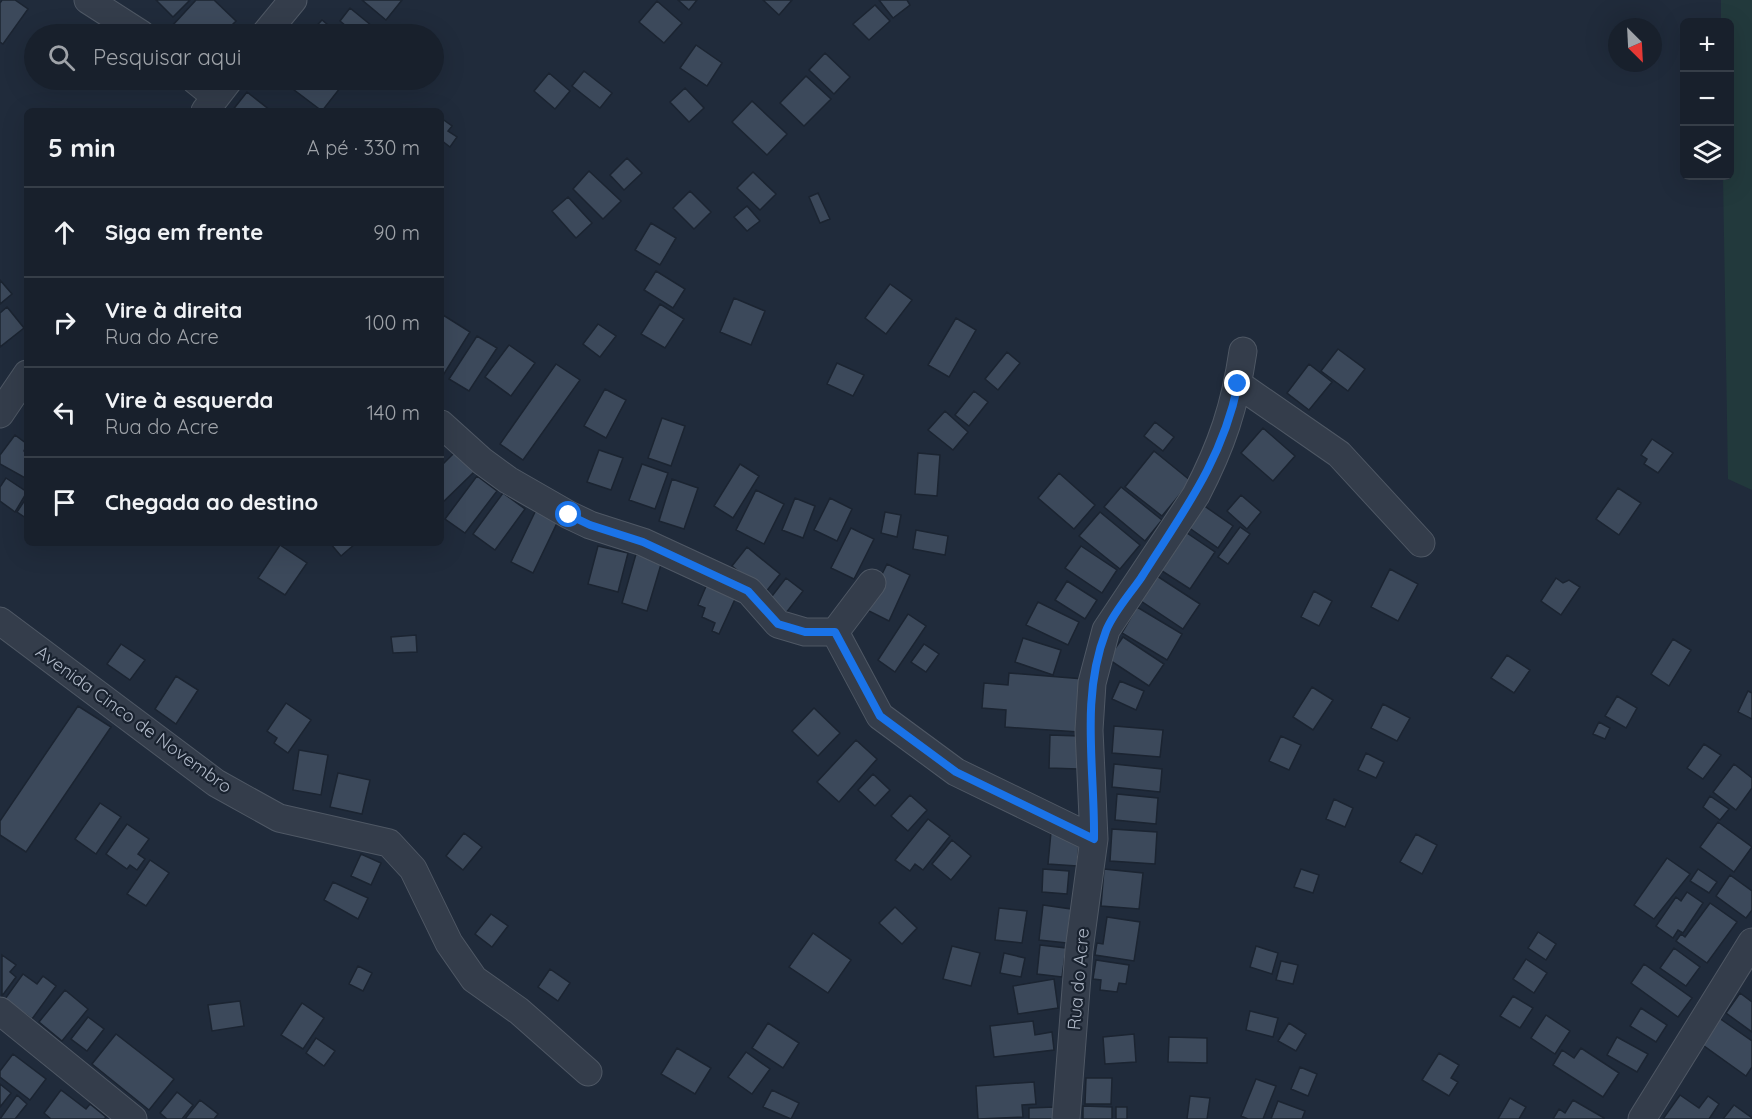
<!DOCTYPE html>
<html lang="pt">
<head>
<meta charset="utf-8">
<style>
  body { margin:0; font-family:Quicksand,sans-serif; background:#252d38; color:#f1f3f6 }
  .controls { position:absolute; right:18px; top:18px; display:grid; overflow:hidden; border-radius:9px; box-shadow:0 6px 24px #0002 }
  .controls button { width:54px; height:54px; display:grid; place-items:center; padding:0; border:0; border-bottom:2px solid #363e48; background:#18202c; color:#f1f3f6; font:30px sans-serif }
  .compass { position:absolute; left:1608px; top:18px; width:54px; height:54px; border-radius:50%; background:#18202c; box-shadow:0 6px 24px #0002; rotate:156deg }
  .stop { position:absolute; width:18px; height:18px; margin:-14px; border:4px solid #1a73e8; border-radius:50%; background:#fff }
  .stop.end { background:#1a73e8; border-color:#fff; box-shadow:0 2px 6px #0008 }
  .list { margin:0; padding:0; list-style:none }
  h2 { display:flex; justify-content:space-between; align-items:center; height:78px; margin:0; padding:0 24px; font-size:26px }
  h2 small { font-size:20px; font-weight:400; color:#9fa3a9 }
  .list li { display:grid; grid-template-columns:39px 1fr auto; gap:18px; align-items:center; box-sizing:border-box; height:90px; padding:0 24px; border-top:2px solid #363e48 }
  .list b { display:block; font-size:22px; white-space:nowrap }
  .list p { margin:0; font-size:20px; white-space:nowrap; color:#9fa3a9 }
  .list em { font-size:20px; font-style:normal; color:#9fa3a9 }
  .icon { flex:none; width:33px; height:33px; fill:none; stroke:currentColor; stroke-width:2; stroke-linecap:round; stroke-linejoin:round }
  .map { position:relative; flex:none; width:1752px; height:1119px; overflow:hidden }
  .search { position:absolute; background:#18202c; box-shadow:0 6px 24px #0002; left:24px; top:24px; width:420px; height:66px; display:flex; align-items:center; gap:15px; box-sizing:border-box; padding:0 21px; border-radius:33px; color:#9fa3a9; font-size:22px }
  .panel { position:absolute; background:#18202c; box-shadow:0 6px 24px #0002; left:24px; top:108px; width:420px; height:438px; border-radius:9px }
  .map>svg:first-child { display:block }
  .green { fill:#22393c }
  .building { fill:#3c495b; stroke:#1b2431; stroke-width:1.5 }
  .lines { fill:none; stroke-linecap:round; stroke-linejoin:round }
  .minor-casing { stroke:#4f5865; stroke-width:29 }
  .minor { stroke:#343d4b; stroke-width:27 }
  .route { stroke:#1a73e8; stroke-width:8 }
  .labels { text-anchor:middle; dominant-baseline:central; stroke-width:4.5; stroke-linejoin:round; paint-order:stroke }
  .street-label { font-size:18px; fill:#afb8c7; stroke:#19222f }
</style>
</head>
<body>
<div class="map">
<svg width="1752" height="1119" viewBox="0 0 1752 1119">
  <rect width="100%" height="100%" fill="#202b3b"/>
  <path class="green" d="M1721 0H1752V490L1728 479 1723 176H1730V22H1721Z"/>
  <path class="building" d="M2 0H15L28 9 3 44 0 42V3Z
    M156 0H190L173 17Z
    M196 0H214L236 21 223 34H183L173 25Z
    M362 0H402L386 20Z
    M678 0H697L689 10Z
    M763 0H792L779 15Z
    M879 0H907L910 5 893 18Z
    M657 1 682 23 664 43 639 22Z
    M875 5 890 21 869 40 853 24Z
    M350 8 372 26 365 34H356L340 21Z
    M322 20 339 34H309Z
    M696 45 722 63 707 86 680 68Z
    M825 53 850 77 834 94 809 70Z
    M584 71 612 93 600 108 572 86Z
    M549 73 570 91 555 109 534 91Z
    M806 76 831 99 804 126 780 103Z
    M281 80H340L344 83 322 111Z
    M685 88 704 108 689 122 670 102Z
    M247 92 271 111H232Z
    M752 101 787 134 767 155 732 122Z
    M441 118 452 126 448 131 457 137 450 147 441 140Z
    M627 158 642 173 624 190 610 175Z
    M589 171 621 201 603 219 573 189Z
    M753 172 776 194 760 210 737 188Z
    M690 191 711 212 694 229 673 208Z
    M818 193 830 219 820 223 809 197Z
    M568 197 592 223 576 238 552 211Z
    M747 206 760 221 747 231 734 217Z
    M651 223 676 238 660 265 635 250Z
    M656 271 685 289 673 308 644 290Z
    M0 280 12 294 0 304Z
    M890 284 912 300 886 334 865 318Z
    M734 298 765 311 751 345 720 332Z
    M660 304 684 319 665 348 641 334Z
    M7 307 24 328 0 347V313Z
    M443 315 470 332 442 377 441 319Z
    M956 318 976 330 949 377 928 365Z
    M598 324 616 336 600 357 583 344Z
    M477 336 497 348 469 391 449 379Z
    M509 345 535 363 511 396 485 377Z
    M1338 349 1365 369 1348 391 1321 371Z
    M1007 352 1020 363 998 390 985 379Z
    M837 363 864 375 853 396 827 384Z
    M556 364 580 380 523 460 500 444Z
    M1309 364 1332 382 1309 410 1287 393Z
    M605 389 626 400 606 438 584 426Z
    M974 391 988 402 969 426 955 415Z
    M945 411 968 432 953 450 928 430Z
    M662 418 685 426 671 466 648 458Z
    M1155 422 1174 437 1163 451 1144 436Z
    M1263 428 1295 456 1273 481 1241 453Z
    M15 435 27 444 24 451 27 453V479L0 464V455Z
    M1652 439 1673 453 1658 473 1644 464 1647 459 1641 455Z
    M599 450 623 458 611 490 587 482Z
    M1154 451 1191 481 1162 516 1125 487Z
    M455 452 474 472 441 504V466Z
    M918 453 940 455 937 496 915 494Z
    M642 464 668 473 655 509 629 500Z
    M740 464 759 476 733 518 714 506Z
    M1059 473 1095 505 1074 529 1038 498Z
    M477 476 497 491 465 533 445 519Z
    M6 478 27 492 15 512 0 501V487Z
    M672 479 698 488 684 529 659 521Z
    M1121 487 1162 520 1145 541 1104 507Z
    M1618 488 1641 503 1619 535 1596 519Z
    M756 490 784 504 764 544 736 530Z
    M503 493 525 509 495 550 473 534Z
    M1241 495 1261 512 1247 529 1227 511Z
    M27 497V517L26 518 17 512Z
    M795 498 815 506 803 538 782 530Z
    M830 498 852 509 837 541 814 530Z
    M1203 505 1233 526 1218 548 1188 527Z
    M536 510 558 521 533 573 511 562Z
    M885 512 901 515 897 537 881 533Z
    M1100 512 1140 545 1120 569 1079 536Z
    M1240 527 1250 534 1228 564 1218 557Z
    M851 528 874 539 854 579 831 568Z
    M916 530 948 536 945 555 913 549Z
    M1184 531 1215 552 1190 589 1159 569Z
    M330 543H356L341 556Z
    M280 545 307 563 285 595 258 578Z
    M598 546 628 553 618 592 588 584Z
    M1081 546 1117 570 1102 593 1065 568Z
    M747 547 780 574 765 593 732 566Z
    M636 554 662 561 647 611 622 603Z
    M887 564 910 575 889 621 865 609Z
    M1390 569 1418 584 1398 621 1371 607Z
    M1157 576 1200 604 1183 629 1141 601Z
    M786 578 803 591 786 613 769 600Z
    M1556 578 1563 583 1569 580 1580 587 1561 615 1541 601Z
    M1067 581 1097 600 1085 619 1055 600Z
    M707 584 736 597 719 634 712 631 715 623 702 617 705 608 698 605Z
    M1314 591 1332 601 1319 626 1301 617Z
    M1038 602 1079 622 1068 645 1026 625Z
    M1137 607 1182 634 1167 660 1122 633Z
    M908 614 926 626 895 672 878 660Z
    M416 635 417 652 393 653 391 637Z
    M1123 637 1164 664 1149 686 1108 659Z
    M1023 638 1061 650 1053 675 1015 662Z
    M1673 639 1691 650 1669 686 1651 674Z
    M121 644 145 660 130 680 107 664Z
    M924 644 939 654 926 672 911 662Z
    M1507 655 1530 670 1514 693 1491 678Z
    M1009 673 1084 679 1079 732 1005 727 1006 710 982 708 984 683 1008 685Z
    M176 676 198 690 176 724 155 709Z
    M1120 681 1144 691 1136 710 1112 699Z
    M1312 687 1333 700 1313 730 1293 717Z
    M1748 691 1752 693V719L1738 712Z
    M1617 696 1637 708 1626 728 1605 716Z
    M286 703 311 720 288 753 274 743 277 738 267 731Z
    M1383 704 1410 718 1397 741 1371 728Z
    M78 706 111 727 26 852 0 835V821Z
    M814 708 840 733 818 756 792 731Z
    M1599 722 1610 728 1605 739 1593 734Z
    M1114 726 1163 730 1160 757 1112 753Z
    M1050 735 1079 736 1078 769 1049 768Z
    M1281 736 1301 745 1289 770 1269 761Z
    M856 740 877 759 839 802 817 782Z
    M1704 744 1721 755 1703 779 1687 768Z
    M299 750 328 755 321 795 293 790Z
    M1366 753 1384 762 1376 778 1358 770Z
    M1114 764 1162 769 1160 792 1112 787Z
    M1734 764 1752 778V788L1736 810 1713 792Z
    M338 773 370 780 362 814 330 807Z
    M873 774 890 790 875 806 858 790Z
    M1117 794 1158 798 1156 824 1115 820Z
    M910 795 927 810 908 831 891 816Z
    M1710 796 1729 809 1720 820 1703 807Z
    M1334 799 1353 808 1345 827 1326 819Z
    M100 803 121 817 96 854 75 839Z
    M928 819 950 836 923 870 915 864 910 871 895 860Z
    M1718 822 1752 847 1734 872 1700 847Z
    M127 824 149 839 138 854 145 859 137 870 130 865 127 869 106 854Z
    M1112 829 1157 832 1155 864 1110 861Z
    M1051 832 1080 834 1077 866 1048 864Z
    M464 833 482 847 463 870 446 856Z
    M1416 834 1437 845 1422 874 1400 862Z
    M952 840 971 856 951 880 932 864Z
    M361 854 381 863 371 885 351 876Z
    M1667 858 1690 874 1654 919 1634 905Z
    M150 860 169 873 146 906 127 894Z
    M1043 869 1069 871 1067 894 1042 892Z
    M1104 869 1143 873 1139 909 1101 906Z
    M1301 869 1319 875 1313 893 1294 887Z
    M1698 869 1717 882 1709 893 1690 881Z
    M1730 875 1752 891V910L1746 918 1716 896Z
    M333 882 368 898 358 919 324 900Z
    M1687 892 1703 903 1683 933 1678 930 1673 938 1656 926 1676 897 1681 901Z
    M1710 903 1737 922 1707 963 1676 941 1681 934 1685 937Z
    M1043 905 1071 909 1067 943 1039 940Z
    M895 907 917 928 902 944 879 923Z
    M999 908 1027 911 1022 943 995 940Z
    M491 914 508 926 492 947 475 934Z
    M1107 917 1140 922 1134 961 1095 955 1097 943 1103 944Z
    M1538 932 1556 944 1546 960 1528 948Z
    M813 933 851 960 828 993 789 967Z
    M1040 945 1066 948 1062 977 1037 974Z
    M952 946 980 953 971 986 943 979Z
    M1256 946 1278 953 1272 974 1250 967Z
    M1674 948 1700 967 1686 986 1660 968Z
    M1004 953 1025 958 1021 977 1000 973Z
    M2 955 16 965 10 972 16 977 2 996Z
    M1526 959 1547 973 1534 993 1513 979Z
    M1096 960 1129 965 1126 984 1119 983 1117 992 1100 990 1101 980 1093 979Z
    M1281 961 1298 965 1293 984 1276 980Z
    M1644 964 1692 998 1678 1017 1631 983Z
    M358 966 372 973 363 991 349 984Z
    M550 969 570 983 558 1001 538 987Z
    M23 974 37 984 43 976 56 986 32 1019 5 999Z
    M1054 979 1058 1008 1018 1014 1013 986Z
    M65 990 88 1009 62 1041 39 1022Z
    M1740 993 1752 1002V1032L1726 1013Z
    M1513 996 1533 1008 1520 1028 1500 1016Z
    M240 1001 244 1026 212 1031 208 1005Z
    M302 1003 324 1018 303 1049 281 1035Z
    M1641 1008 1667 1025 1656 1042 1630 1026Z
    M1250 1011 1278 1018 1273 1037 1246 1030Z
    M1546 1015 1570 1031 1555 1054 1531 1038Z
    M88 1017 104 1029 87 1051 71 1039Z
    M1719 1018 1752 1041V1067L1746 1076 1700 1043Z
    M1033 1021 1035 1035 1052 1032 1054 1050 994 1057 990 1026Z
    M768 1023 799 1043 783 1068 752 1048Z
    M1289 1023 1306 1034 1296 1051 1278 1041Z
    M116 1034 174 1079 149 1110 92 1064Z
    M1134 1034 1136 1062 1105 1064 1103 1037Z
    M1169 1037 1207 1038V1063L1168 1062Z
    M1617 1037 1648 1054 1637 1072 1607 1055Z
    M316 1038 335 1051 324 1066 306 1053Z
    M677 1048 711 1068 695 1094 661 1074Z
    M1581 1048 1619 1073 1603 1097 1553 1065 1562 1050 1574 1058Z
    M746 1052 770 1069 752 1094 728 1077Z
    M1439 1053 1459 1065 1451 1078 1458 1082 1449 1096 1422 1080Z
    M13 1054 46 1079 30 1100 0 1077V1071Z
    M1300 1067 1317 1074 1308 1096 1291 1089Z
    M1086 1078H1112L1111 1104H1085Z
    M1256 1079 1276 1086 1263 1119H1248L1241 1116Z
    M1034 1082 1036 1104 1022 1105 1023 1117 978 1119 976 1086Z
    M0 1084 11 1093 0 1107Z
    M61 1090 86 1109 90 1104 106 1117 104 1119H51L44 1113Z
    M772 1090 799 1103 791 1119 763 1107Z
    M177 1092 193 1105 182 1119H167L160 1113Z
    M17 1095 27 1104 15 1119H0Z
    M1680 1095 1699 1108 1708 1096 1719 1104 1709 1119H1663Z
    M1190 1096 1210 1098 1207 1119H1187Z
    M1510 1098 1526 1107 1519 1119H1498Z
    M200 1100 218 1114 214 1119H185Z
    M1573 1100 1604 1118V1119H1553L1559 1109 1565 1113Z
    M1278 1101 1305 1111 1302 1119H1271Z
    M1734 1105 1752 1118V1119H1723Z
    M1083 1106 1112 1107V1119H1083Z
    M1055 1107V1119H1029V1108Z
    M1116 1107H1127V1119H1116Z"/>
  <g class="lines">
    <defs>
      <path id="minor" d="M88 0 141 34
        M265 34 293 0
        M195 80 216 97
        M205 111 229 80
        M1238 384 1339 454 1421 543
        M0 414 27 374
        M441 424 482 461 508 480 569 515 590 525 643 542 749 591 778 624 805 632H835
        M872 583 835 632 880 716 956 772 1094 839
        M0 621 216 783 279 818 389 843 413 869 449 943 474 979 519 1011 588 1072
        M0 1011 133 1119
        M1066 1119 1079 950 1094 839 1089 730 1092 683 1106 630 1196 495C1222 445 1235 406 1243 351
        M1642 1119 1752 942"/>
    </defs>
    <use href="#minor" class="minor-casing"/>
    <use href="#minor" class="minor"/>
  </g>
  <g class="lines">
    <path class="route" d="M569 515 590 525 643 542 748 591 778 624 805 632H835L880 716 956 772 1094 839C1095 769 1080 698 1106 631 1113 613 1130 594 1141 578 1182 513 1222 462 1238 384"/>
  </g>
  <g class="labels">
    <g class="street-label">
      <text transform="translate(134 719) rotate(36)">Avenida Cinco de Novembro</text>
      <text transform="translate(1078 979) rotate(-85)">Rua do Acre</text>
    </g>
  </g>
</svg>
<div class="controls">
<button>+</button>
<button>−</button>
<button><svg class="icon" aria-label="layers" viewBox="0 0 24 24"><path d="M12 4l9 5-9 5-9-5zM3 14l9 5 9-5"/></svg></button>
</div>
<svg class="compass" viewBox="-18 -18 36 36"><path d="M0-13l5 13h-10z" fill="#e53935"/><path d="M0 13l5-13h-10z" fill="#9fa3a9"/></svg>
<div class="stop" style="left:569px;top:515px"></div>
<div class="stop end" style="left:1238px;top:384px"></div>
<div class="search"><svg class="icon" aria-label="search" viewBox="0 0 24 24"><circle cx="10" cy="10" r="6"/><path d="M15 15l6 6"/></svg>Pesquisar aqui</div>
<section class="panel">
<h2>5 min<small>A pé · 330 m</small></h2>
<ul class="list">
<li><svg class="icon" aria-label="ahead" viewBox="0 0 24 24"><path d="M12 20V5M6 11l6-6 6 6"/></svg><div><b>Siga em frente</b></div><em>90 m</em></li>
<li><svg class="icon" aria-label="right" viewBox="0 0 24 24"><path d="M7 20v-9h11M14 6l5 5-5 5"/></svg><div><b>Vire à direita</b><p>Rua do Acre</p></div><em>100 m</em></li>
<li><svg class="icon" aria-label="left" viewBox="0 0 24 24"><path d="M17 20v-9H6M10 6l-5 5 5 5"/></svg><div><b>Vire à esquerda</b><p>Rua do Acre</p></div><em>140 m</em></li>
<li><svg class="icon" aria-label="arrive" viewBox="0 0 24 24"><path d="M6 21V4h12l-3 4 3 4H6"/></svg><div><b>Chegada ao destino</b></div></li>
</ul>
</section>
</div>
</body>
</html>
